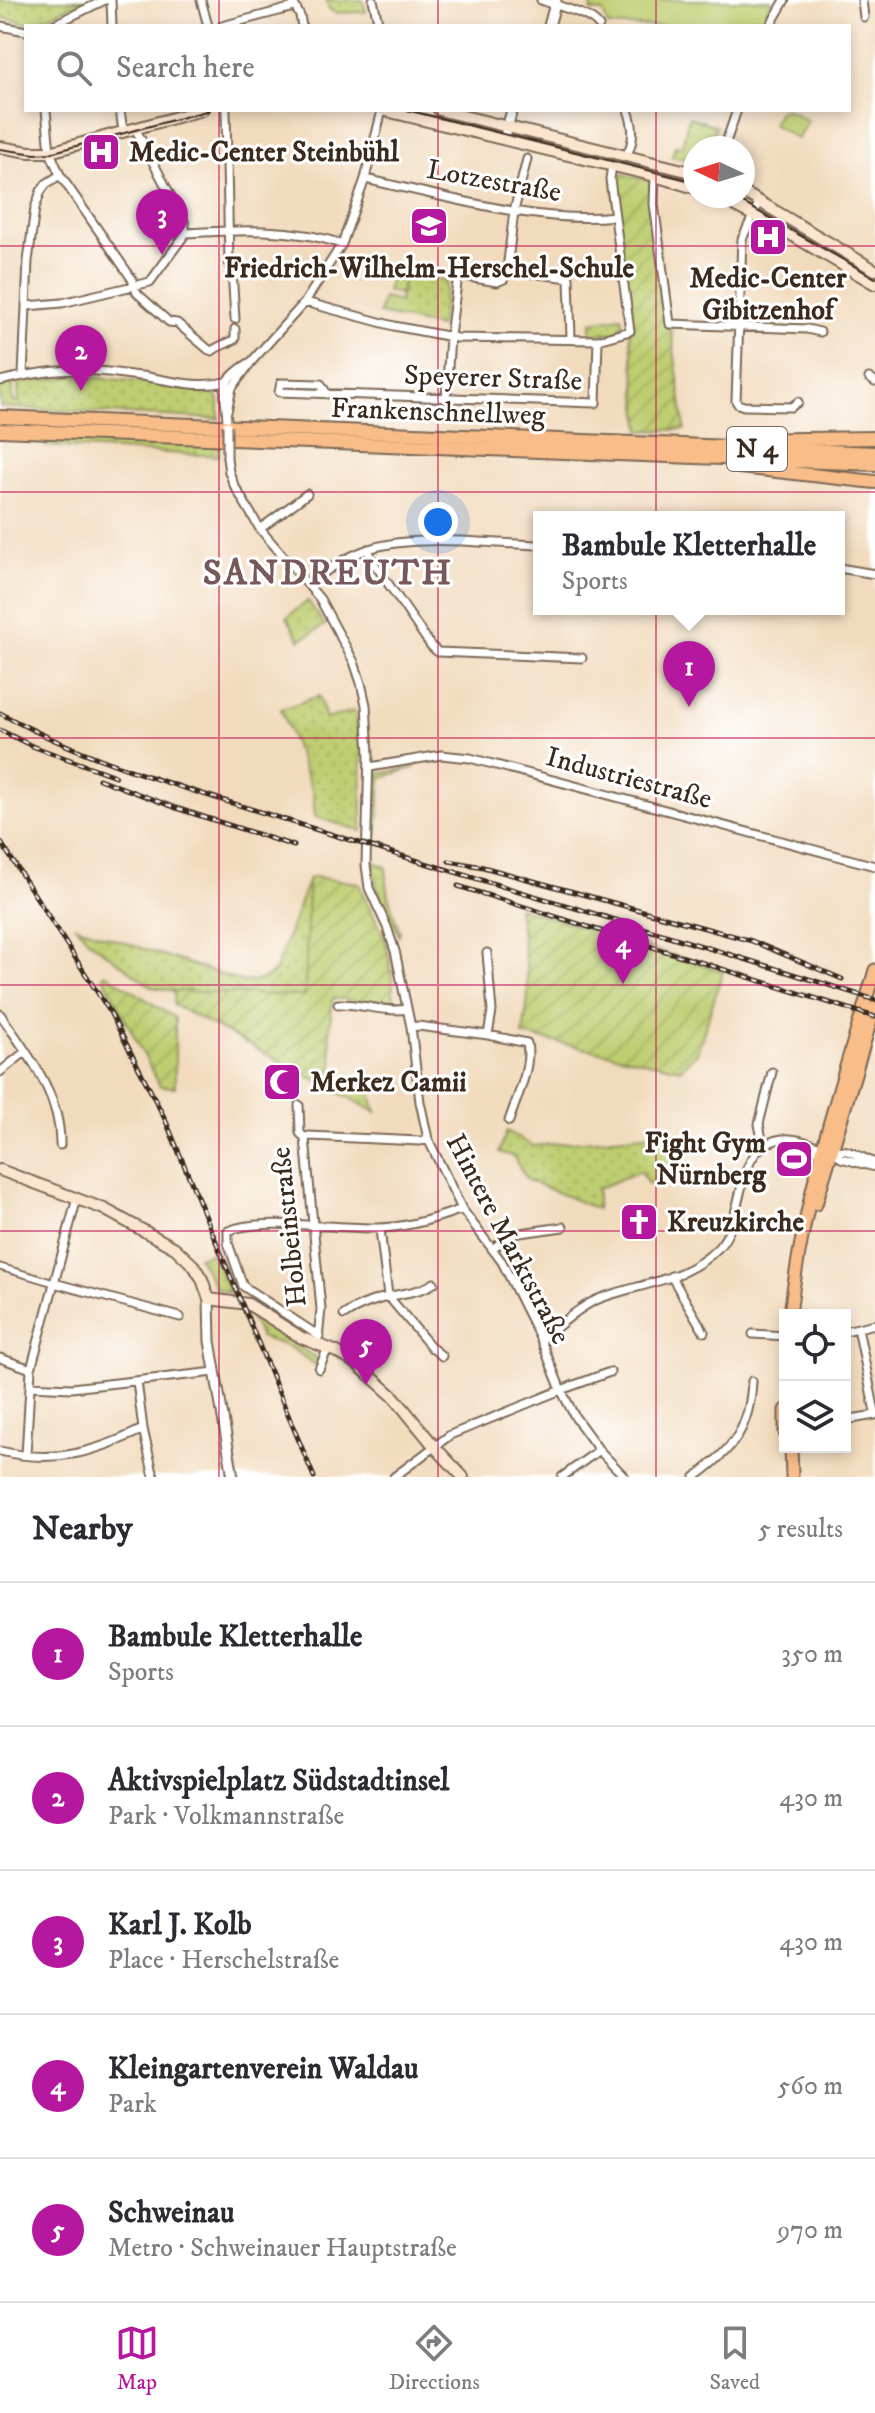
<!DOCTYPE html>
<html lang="en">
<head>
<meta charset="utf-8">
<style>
  body { margin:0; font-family:"IM FELL DW Pica",serif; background:#f2f2f3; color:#2b2b33 }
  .controls { position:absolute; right:24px; bottom:24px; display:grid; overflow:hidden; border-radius:0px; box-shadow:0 4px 12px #0003 }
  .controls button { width:72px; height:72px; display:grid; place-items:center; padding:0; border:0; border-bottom:2px solid #e1e1e2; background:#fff; color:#2b2b33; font:40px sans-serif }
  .compass { position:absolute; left:683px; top:136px; width:72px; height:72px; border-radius:50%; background:#fff; box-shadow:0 4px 12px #0003; rotate:274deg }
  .you { position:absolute; left:438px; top:522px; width:28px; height:28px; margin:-20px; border:6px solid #fff; border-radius:50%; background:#1a73e8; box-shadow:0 0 0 12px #1a73e833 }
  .badge { display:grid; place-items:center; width:52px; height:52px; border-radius:50%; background:#b5179e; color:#fff; font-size:26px; font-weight:700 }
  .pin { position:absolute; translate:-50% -66px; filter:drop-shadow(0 2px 4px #0008) }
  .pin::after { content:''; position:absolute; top:42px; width:28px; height:24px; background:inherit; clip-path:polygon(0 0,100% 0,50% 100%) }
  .popup { position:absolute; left:533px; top:511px; width:312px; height:104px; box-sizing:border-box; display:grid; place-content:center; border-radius:0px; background:#fff; filter:drop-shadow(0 2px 6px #0005); font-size:26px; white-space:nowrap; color:#7c7c81 }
  .popup b { font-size:30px; color:#2b2b33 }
  .popup::after { content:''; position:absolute; left:50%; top:100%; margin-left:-16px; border:16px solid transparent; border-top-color:#fff }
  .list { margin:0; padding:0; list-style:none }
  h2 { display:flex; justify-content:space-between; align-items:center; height:104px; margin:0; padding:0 32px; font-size:34px }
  h2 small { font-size:26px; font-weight:400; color:#7c7c81 }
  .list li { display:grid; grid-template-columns:52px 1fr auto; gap:24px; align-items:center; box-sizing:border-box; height:144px; padding:0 32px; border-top:2px solid #e1e1e2 }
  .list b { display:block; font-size:30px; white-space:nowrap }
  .list p { margin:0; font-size:26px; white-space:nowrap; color:#7c7c81 }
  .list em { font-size:26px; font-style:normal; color:#7c7c81 }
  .icon { flex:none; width:44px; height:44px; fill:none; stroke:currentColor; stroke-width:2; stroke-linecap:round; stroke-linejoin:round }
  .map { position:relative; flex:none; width:875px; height:1477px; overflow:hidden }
  .search { position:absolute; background:#fff; box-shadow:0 4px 12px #0003; left:24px; right:24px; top:24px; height:88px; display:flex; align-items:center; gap:20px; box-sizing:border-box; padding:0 28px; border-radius:0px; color:#7c7c81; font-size:30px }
  .sheet { height:824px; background:#fff }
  nav { display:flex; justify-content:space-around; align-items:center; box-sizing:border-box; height:112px; border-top:2px solid #e1e1e2; background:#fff; font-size:22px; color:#7c7c81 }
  nav a { display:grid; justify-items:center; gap:4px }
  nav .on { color:#b5179e }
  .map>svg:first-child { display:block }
  .grass { fill:url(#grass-dots); stroke:#7c7c47; stroke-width:2 }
  .garden { fill:url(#garden-furrows); stroke:#7c7c47; stroke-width:2 }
  .pitch { fill:#becd70; stroke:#7c7c47; stroke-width:2 }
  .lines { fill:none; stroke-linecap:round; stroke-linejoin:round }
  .pedestrian-casing { stroke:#7b6856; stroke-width:9 }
  .minor-casing { stroke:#7b6856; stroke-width:11 }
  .tertiary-casing { stroke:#7b6856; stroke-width:13 }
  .secondary-casing { stroke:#7b6856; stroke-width:14 }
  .primary-casing { stroke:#7b6856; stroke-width:15 }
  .trunk-casing { stroke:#7b6856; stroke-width:16 }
  .pedestrian { stroke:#fff; stroke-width:5 }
  .minor { stroke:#fff; stroke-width:7 }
  .tertiary { stroke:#fff; stroke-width:9 }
  .secondary { stroke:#fce5cf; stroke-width:10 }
  .primary { stroke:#f8bd88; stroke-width:11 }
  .trunk { stroke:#f8bd88; stroke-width:12 }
  .tram { stroke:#3b2a1e; stroke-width:2 }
  .rail-casing { stroke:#3b2a1e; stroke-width:5 }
  .rail { stroke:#fff; stroke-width:2; stroke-dasharray:6; stroke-linecap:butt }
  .minor-bridge-casing { stroke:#7b6856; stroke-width:11; stroke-linecap:butt }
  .minor-bridge { stroke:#fff; stroke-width:7 }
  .grid { fill:none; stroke:#c2185b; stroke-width:2; stroke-opacity:0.55 }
  .labels { text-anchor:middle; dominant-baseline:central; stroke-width:6; stroke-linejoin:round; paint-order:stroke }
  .shield { fill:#fff; stroke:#766a62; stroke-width:2 }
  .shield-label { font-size:26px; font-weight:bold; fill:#3b2a1e }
  .poi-label { font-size:28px; font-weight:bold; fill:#3b2a1e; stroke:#fff; text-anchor:start }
  .street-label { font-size:28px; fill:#3b2a1e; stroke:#fff }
  .district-label { font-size:36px; font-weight:bold; letter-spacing:2px; fill:#77585b; stroke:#fff }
</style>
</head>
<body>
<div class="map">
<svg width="875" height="1477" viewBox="0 0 875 1477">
  <defs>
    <pattern id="grass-dots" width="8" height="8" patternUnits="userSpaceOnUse" patternTransform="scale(2)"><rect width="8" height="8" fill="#becd70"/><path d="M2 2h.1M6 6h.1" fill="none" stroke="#a4b061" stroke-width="1.8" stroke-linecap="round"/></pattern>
    <pattern id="garden-furrows" width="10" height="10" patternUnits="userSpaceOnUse" patternTransform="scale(2)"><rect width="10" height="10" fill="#becd70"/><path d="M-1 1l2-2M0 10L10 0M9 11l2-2" fill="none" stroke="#a4b061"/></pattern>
  </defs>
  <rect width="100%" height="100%" fill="#fff"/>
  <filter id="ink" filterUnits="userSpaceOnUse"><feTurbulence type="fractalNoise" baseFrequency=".0125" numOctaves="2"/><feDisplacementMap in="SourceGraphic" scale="16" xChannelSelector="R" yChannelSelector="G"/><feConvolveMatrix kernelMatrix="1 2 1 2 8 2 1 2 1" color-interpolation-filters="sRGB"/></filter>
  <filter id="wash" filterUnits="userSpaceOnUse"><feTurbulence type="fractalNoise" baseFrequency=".006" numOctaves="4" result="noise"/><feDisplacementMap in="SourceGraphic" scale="32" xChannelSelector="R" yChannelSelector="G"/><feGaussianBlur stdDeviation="1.8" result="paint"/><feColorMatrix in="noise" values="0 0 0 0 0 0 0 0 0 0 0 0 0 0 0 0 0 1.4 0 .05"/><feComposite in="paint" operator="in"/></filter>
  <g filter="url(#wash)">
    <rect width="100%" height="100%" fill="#f2dbbd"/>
    <path class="grass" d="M0 0H85L31 24 0 17Z
      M327 0H363L366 12 335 13 329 9Z
      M689 117 716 126 709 148H695V162L672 156 675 146H682Z
      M406 272 447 281 440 327 379 314 383 298 399 302Z
      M622 317 623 325 617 332 591 335V322Z
      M77 376 144 382 215 395 219 400V419L0 407V386L13 384V402H19L18 383Z
      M46 439 219 445V456L45 446Z
      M308 601 325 625 300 640 287 617Z
      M319 696 326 719 354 711 359 737H361L362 831 315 817 313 793 281 709Z
      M416 767 381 778 377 835 374 834 377 779 380 773Z
      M373 862 386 867C386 890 391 911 400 931L399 935 377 890Z
      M309 878 305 997 174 991 152 987 88 940 76 926 240 981C255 983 263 981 275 971Z
      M335 1086 369 1087 376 1112 338 1092Z
      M507 1131 533 1146 654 1134 674 1142 673 1181 648 1184 640 1171 597 1189V1209L527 1180 513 1156 499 1152Z
      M210 1253 216 1261 229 1292 217 1289 215 1287 198 1257Z
      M249 1314 319 1360 316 1365 289 1347 260 1337Z"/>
    <path class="garden" d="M619 173 650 181 667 324 671 328 685 429 641 431 613 180 615 175Z
      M314 877 359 883C364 901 374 914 381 930 392 952 391 982 395 1006L333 998 329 1033 335 1086 338 1092 174 1005V991L305 996 308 886 309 878Z
      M518 907 723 971 697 1053 680 1069 523 1035 528 997 526 965Z
      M105 973 175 1018V1087L160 1086 103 976Z"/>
    <path class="pitch" d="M593 0H771L761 26H608L603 12 591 11Z
      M780 110H789L808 121 797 139 772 124Z
      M392 271 405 274 400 294 387 291Z"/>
  </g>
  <g filter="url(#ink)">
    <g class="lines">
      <defs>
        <path id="pedestrian" d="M0 1267 54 1283"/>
        <path id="minor" d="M111 0 112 26
          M201 0 208 26
          M292 0 300 16 302 26
          M373 0 379 26
          M541 0C557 6 590 13 599 26
          M862 0 864 17
          M0 26 26 31
          M51 26 105 0
          M222 26 294 7
          M770 26 785 0
          M46 110 50 152 60 175 132 279 137 293 169 322 177 323 209 350 212 351C219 345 228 344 235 339V329
          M120 110 123 131
          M226 110 229 263 232 269 235 319
          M135 128 184 221 186 233
          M724 148 737 110
          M626 156C635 140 634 127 628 110
          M655 176 654 204 670 324 807 329 820 332
          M365 179C440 195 540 225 615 216
          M760 201 742 239 736 401 738 404 744 406 791 407 798 402
          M507 270 569 278 571 339
          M305 302 394 326 457 338 598 340 630 331 610 179 612 165
          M27 306 62 303 150 282 186 233C238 230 292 227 342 244
          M23 375 28 261 35 208 41 191 46 184 60 175
          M869 378 875 382
          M0 381C25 375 53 370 79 370 99 370 121 374 141 376 170 380 196 389 226 382
          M327 394 321 384 281 383 279 392 596 403 598 340
          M446 399 450 336 457 283 459 278 463 276 497 282 504 279 507 270 514 211 527 159
          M227 411 232 388 252 361 305 302 342 244 365 179 382 110
          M227 425C227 391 214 385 249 363
          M227 458 229 472 234 485 260 529 320 599 354 662 361 683 366 705 369 754 366 865 369 888 387 927 395 951 411 1027 420 1102 428 1139 462 1209 502 1262 541 1340 561 1390 575 1417 599 1450 625 1477
          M260 529 307 494
          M368 549 372 560 431 646 438 652 582 658
          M839 568 875 574
          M308 583C328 570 348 555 372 548 417 534 491 544 539 545
          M370 767 441 755 470 758 875 866
          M487 953 492 1011 488 1035
          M338 1004C361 1003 384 1013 407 1009
          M0 1014C28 1055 61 1094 60 1145
          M411 1027 418 1026 488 1035 527 1043C532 1067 516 1099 509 1121
          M0 1072 25 1052
          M299 1105 300 1133 305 1138 321 1309 318 1339
          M305 1138 309 1136 420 1141 428 1139
          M785 1143 812 1150 822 1148
          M763 1145 759 1124 772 1072
          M832 1150 841 1158 875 1167
          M380 1229 388 1296
          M492 1249 513 1234 563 1227
          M671 1276 704 1332
          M54 1283 180 1317
          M388 1296 432 1348 442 1356
          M344 1315C357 1306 377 1299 391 1296 406 1293 422 1291 434 1283
          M858 1328 875 1412
          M845 1331 875 1324
          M753 1334 785 1336
          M319 1336 243 1286 228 1243V1231C259 1217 340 1229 377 1228 406 1228 435 1219 462 1209
          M541 1340C560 1326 579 1306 601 1298 639 1284 688 1280 718 1248 744 1221 735 1163 765 1145 784 1133 805 1141 823 1148 831 1151 839 1149 847 1151 856 1154 866 1159 875 1163
          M0 1358 31 1369
          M319 1369 328 1348
          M137 1381 143 1429 154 1477
          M30 1386 71 1388 215 1372
          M845 1420 875 1415
          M0 1451C54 1464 94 1453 143 1429
          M26 1455 31 1369 77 1198
          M394 1477 450 1435 561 1390 610 1372
          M562 1477 599 1450
          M695 1477C733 1449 750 1429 752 1381"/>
        <path id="tertiary" d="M549 26 556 0
          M506 132 512 110
          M209 1299 210 1341 233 1477"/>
        <path id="secondary" d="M382 110 655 176 695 188
          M439 110 695 173
          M0 147 29 152H50L202 110
          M743 192 875 270
          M716 196 788 233 875 284
          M0 1170 104 1209 175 1248 194 1266 202 1279 209 1299 248 1304 302 1338 337 1352 357 1364 394 1397 434 1446 463 1477"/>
        <path id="primary" d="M816 1204 875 1007
          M790 1315C803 1196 841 1084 875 970
          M785 1410V1433
          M791 1447 792 1477"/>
        <path id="trunk" d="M0 417 875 453
          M0 430 875 464
          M730 440 875 438
          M739 467 875 482"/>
      </defs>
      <use href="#pedestrian" class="pedestrian-casing"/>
      <use href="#minor" class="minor-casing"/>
      <use href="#tertiary" class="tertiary-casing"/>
      <use href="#secondary" class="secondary-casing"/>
      <use href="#primary" class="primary-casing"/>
      <use href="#trunk" class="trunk-casing"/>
      <use href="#pedestrian" class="pedestrian"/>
      <use href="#minor" class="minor"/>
      <use href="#tertiary" class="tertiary"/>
      <use href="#secondary" class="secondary"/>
      <use href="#primary" class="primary"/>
      <use href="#trunk" class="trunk"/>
      <path class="tram" d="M407 110 695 182
        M0 149 35 154 50 153 210 110
        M731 196 875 278"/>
      <defs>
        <path id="rail" d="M0 713C90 763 192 790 289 821 484 883 681 937 875 1000
          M0 730 32 746 115 776
          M99 779 176 808 294 846
          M0 841 110 1012 165 1119 314 1477
          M449 861 483 867 752 941 842 979
          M458 886 875 1017"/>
      </defs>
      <use href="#rail" class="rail-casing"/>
      <use href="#rail" class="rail"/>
      <defs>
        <path id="minor-bridge" d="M227 458V425"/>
      </defs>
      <use href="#minor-bridge" class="minor-bridge-casing"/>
      <use href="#minor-bridge" class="minor-bridge"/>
    </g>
  </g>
  <path class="grid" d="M219 0V26M438 0V26M656 0V26M219 110V1477M438 110V1477M656 110V1477M0 246H875M0 492H875M0 738H875M0 985H875M0 1231H875"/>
  <defs>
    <symbol id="hospital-square" viewBox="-11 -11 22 22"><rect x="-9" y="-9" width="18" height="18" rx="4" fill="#b5179e" stroke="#fff"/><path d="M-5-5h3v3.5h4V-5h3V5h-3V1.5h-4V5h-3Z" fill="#fff"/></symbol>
    <symbol id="school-square" viewBox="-11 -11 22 22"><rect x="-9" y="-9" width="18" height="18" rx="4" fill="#b5179e" stroke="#fff"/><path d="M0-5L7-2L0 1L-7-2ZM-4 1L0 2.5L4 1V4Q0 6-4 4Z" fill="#fff"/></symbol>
    <symbol id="mosque-square" viewBox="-11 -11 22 22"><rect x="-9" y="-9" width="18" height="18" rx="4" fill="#b5179e" stroke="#fff"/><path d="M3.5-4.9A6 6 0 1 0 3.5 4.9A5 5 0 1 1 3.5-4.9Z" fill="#fff"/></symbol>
    <symbol id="stadium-square" viewBox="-11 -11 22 22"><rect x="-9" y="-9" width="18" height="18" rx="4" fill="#b5179e" stroke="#fff"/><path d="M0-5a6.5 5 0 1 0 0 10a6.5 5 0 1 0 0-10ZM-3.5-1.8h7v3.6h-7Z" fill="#fff"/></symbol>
    <symbol id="church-square" viewBox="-11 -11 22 22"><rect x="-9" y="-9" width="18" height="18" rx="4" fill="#b5179e" stroke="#fff"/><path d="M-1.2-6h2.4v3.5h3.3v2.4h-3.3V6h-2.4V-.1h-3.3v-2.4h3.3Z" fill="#fff"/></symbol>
  </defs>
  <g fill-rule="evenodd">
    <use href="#hospital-square" x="79" y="130" width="44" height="44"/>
    <use href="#school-square" x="407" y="204" width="44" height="44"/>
    <use href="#hospital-square" x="746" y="215" width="44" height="44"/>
    <use href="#mosque-square" x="260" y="1060" width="44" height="44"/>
    <use href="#stadium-square" x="772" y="1137" width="44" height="44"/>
    <use href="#church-square" x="617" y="1200" width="44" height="44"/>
  </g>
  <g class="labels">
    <rect class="shield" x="727" y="427" width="60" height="44" rx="6"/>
    <g class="shield-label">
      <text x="757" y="449">N 4</text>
    </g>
    <g class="poi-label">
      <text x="129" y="152">Medic-Center Steinbühl</text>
      <text x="429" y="268" text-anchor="middle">Friedrich-Wilhelm-Herschel-Schule</text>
      <text x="768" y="278" text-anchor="middle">Medic-Center<tspan x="768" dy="32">Gibitzenhof</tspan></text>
      <text x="310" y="1082">Merkez Camii</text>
      <text x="766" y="1143" text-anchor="end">Fight Gym<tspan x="766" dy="32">Nürnberg</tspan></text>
      <text x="667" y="1222">Kreuzkirche</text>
    </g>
    <g class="street-label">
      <text transform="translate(494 181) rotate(10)">Lotzestraße</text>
      <text transform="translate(493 378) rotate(2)">Speyerer Straße</text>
      <text transform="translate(438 412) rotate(2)">Frankenschnellweg</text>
      <text transform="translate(629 778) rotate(15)">Industriestraße</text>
      <text transform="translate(289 1227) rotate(-96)">Holbeinstraße</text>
      <text transform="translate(508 1239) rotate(62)">Hintere Marktstraße</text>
    </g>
    <g class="district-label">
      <text x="328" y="573">SANDREUTH</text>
    </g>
  </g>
</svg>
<div class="controls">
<button><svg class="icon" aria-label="locate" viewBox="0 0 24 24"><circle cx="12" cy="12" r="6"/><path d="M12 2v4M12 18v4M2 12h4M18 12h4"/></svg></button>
<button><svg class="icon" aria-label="layers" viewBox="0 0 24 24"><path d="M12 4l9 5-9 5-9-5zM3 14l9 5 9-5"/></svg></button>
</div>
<svg class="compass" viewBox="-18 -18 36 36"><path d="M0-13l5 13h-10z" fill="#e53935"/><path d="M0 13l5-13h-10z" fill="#7c7c81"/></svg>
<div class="you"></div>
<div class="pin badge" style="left:689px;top:707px">1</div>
<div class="popup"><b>Bambule Kletterhalle</b>Sports</div>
<div class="pin badge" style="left:81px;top:391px">2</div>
<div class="pin badge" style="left:162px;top:255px">3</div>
<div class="pin badge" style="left:623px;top:984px">4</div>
<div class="pin badge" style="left:366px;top:1385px">5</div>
<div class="search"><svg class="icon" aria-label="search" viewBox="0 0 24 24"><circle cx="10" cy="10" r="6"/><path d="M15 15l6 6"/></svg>Search here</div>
</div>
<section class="sheet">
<h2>Nearby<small>5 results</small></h2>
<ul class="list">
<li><span class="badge">1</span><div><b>Bambule Kletterhalle</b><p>Sports</p></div><em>350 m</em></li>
<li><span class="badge">2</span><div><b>Aktivspielplatz Südstadtinsel</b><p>Park · Volkmannstraße</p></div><em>430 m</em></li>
<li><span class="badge">3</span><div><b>Karl J. Kolb</b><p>Place · Herschelstraße</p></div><em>430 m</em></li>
<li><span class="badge">4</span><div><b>Kleingartenverein Waldau</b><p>Park</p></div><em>560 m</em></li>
<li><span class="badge">5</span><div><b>Schweinau</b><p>Metro · Schweinauer Hauptstraße</p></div><em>970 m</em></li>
</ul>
</section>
<nav>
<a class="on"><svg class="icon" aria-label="map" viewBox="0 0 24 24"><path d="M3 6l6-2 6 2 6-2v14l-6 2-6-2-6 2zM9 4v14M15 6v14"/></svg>Map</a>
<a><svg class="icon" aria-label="directions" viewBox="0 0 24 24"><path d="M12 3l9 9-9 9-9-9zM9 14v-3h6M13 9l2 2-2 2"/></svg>Directions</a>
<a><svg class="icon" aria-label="saved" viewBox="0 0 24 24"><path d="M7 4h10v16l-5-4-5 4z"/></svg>Saved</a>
</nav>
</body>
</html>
